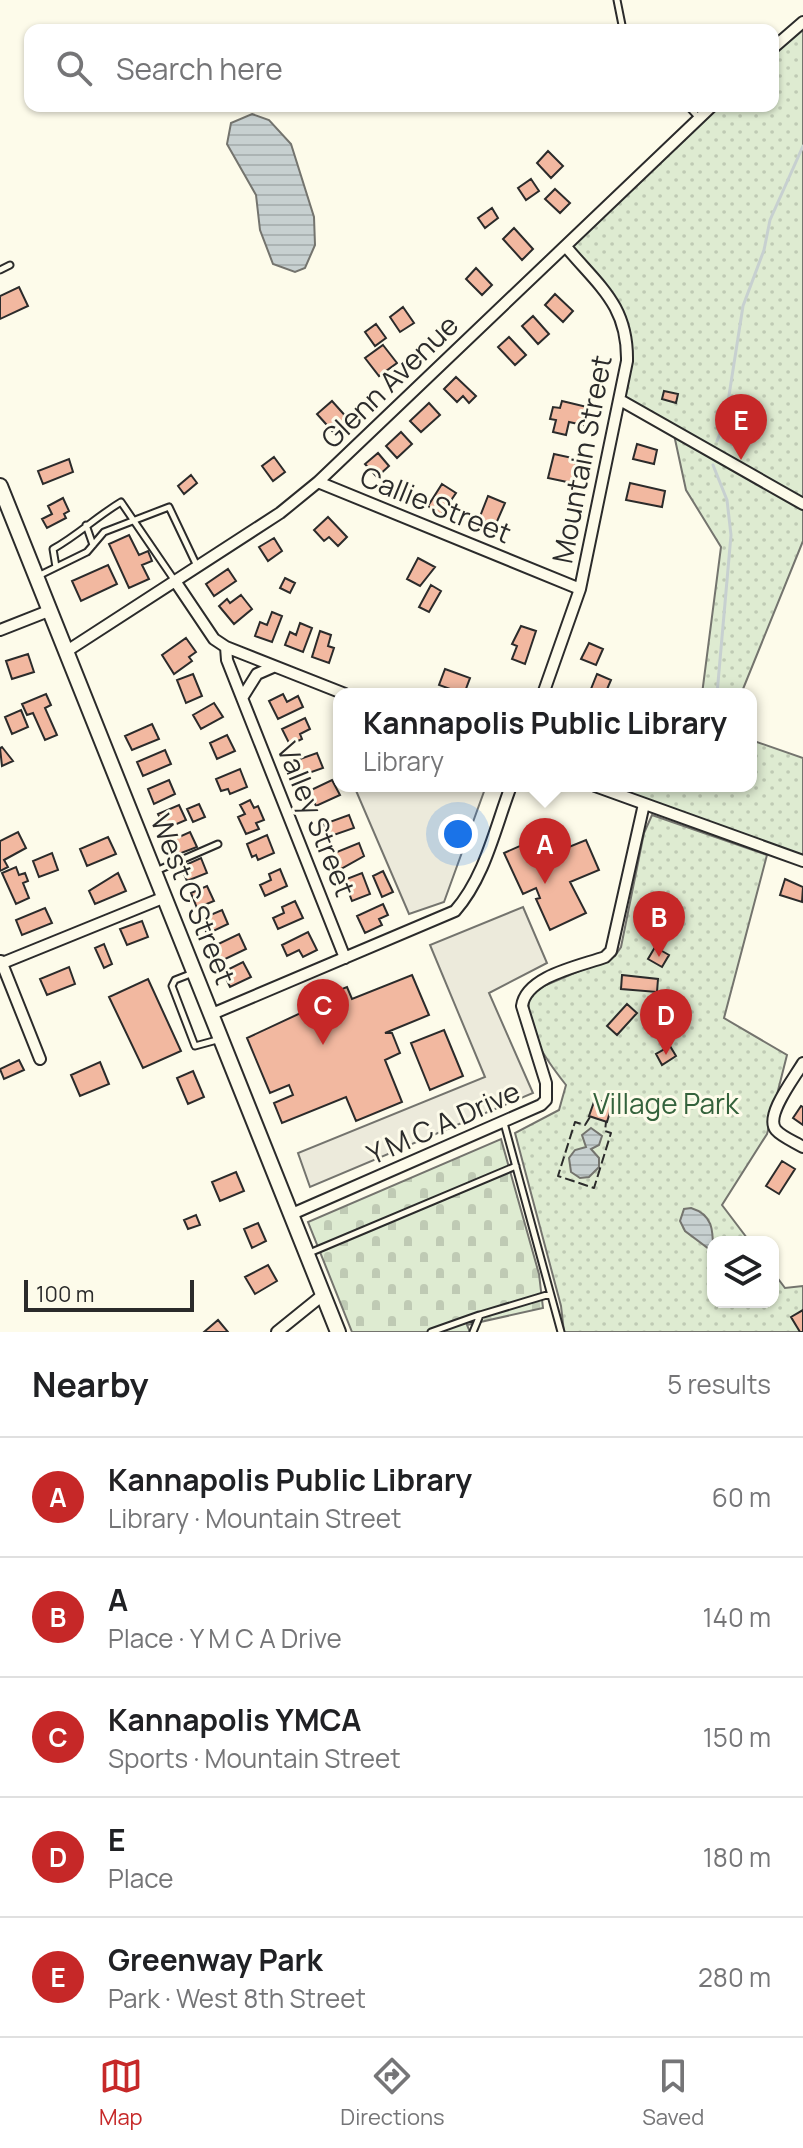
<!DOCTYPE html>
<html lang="en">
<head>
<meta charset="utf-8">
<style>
  body { margin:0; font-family:Manrope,sans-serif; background:#f6f6f6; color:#202124 }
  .controls { position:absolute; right:24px; bottom:24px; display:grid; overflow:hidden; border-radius:16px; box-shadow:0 2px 6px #0004 }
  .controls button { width:72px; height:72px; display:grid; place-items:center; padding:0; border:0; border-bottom:2px solid #e0e0e0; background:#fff; color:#202124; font:40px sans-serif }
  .scale { position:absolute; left:24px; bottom:20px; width:170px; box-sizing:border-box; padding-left:8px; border:4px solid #2b2b2b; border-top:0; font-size:22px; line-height:28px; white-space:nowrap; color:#2b2b2b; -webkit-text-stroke:6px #fdfbea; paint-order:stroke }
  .you { position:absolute; left:458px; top:834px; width:28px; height:28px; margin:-20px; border:6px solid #fff; border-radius:50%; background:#1a73e8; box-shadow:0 0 0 12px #1a73e833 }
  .badge { display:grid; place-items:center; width:52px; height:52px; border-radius:50%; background:#c62828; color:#fff; font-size:26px; font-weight:700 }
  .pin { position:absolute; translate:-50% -66px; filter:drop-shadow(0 2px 4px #0008) }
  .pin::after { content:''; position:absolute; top:42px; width:28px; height:24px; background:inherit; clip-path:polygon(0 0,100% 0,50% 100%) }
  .popup { position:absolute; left:333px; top:688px; width:424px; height:104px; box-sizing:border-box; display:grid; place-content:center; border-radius:16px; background:#fff; filter:drop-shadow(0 2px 6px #0005); font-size:26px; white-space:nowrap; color:#757577 }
  .popup b { font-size:30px; color:#202124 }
  .popup::after { content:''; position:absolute; left:50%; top:100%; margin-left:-16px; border:16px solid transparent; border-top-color:#fff }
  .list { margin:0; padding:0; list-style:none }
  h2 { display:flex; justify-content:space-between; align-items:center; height:104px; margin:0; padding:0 32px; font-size:34px }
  h2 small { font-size:26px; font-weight:400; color:#757577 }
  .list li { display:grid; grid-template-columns:52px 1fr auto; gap:24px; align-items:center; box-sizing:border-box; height:120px; padding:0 32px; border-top:2px solid #e0e0e0 }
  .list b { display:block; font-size:30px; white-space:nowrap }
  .list p { margin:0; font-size:26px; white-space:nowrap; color:#757577 }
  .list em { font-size:26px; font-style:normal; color:#757577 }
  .icon { flex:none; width:44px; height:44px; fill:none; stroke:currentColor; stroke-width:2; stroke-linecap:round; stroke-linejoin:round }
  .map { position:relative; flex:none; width:803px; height:1332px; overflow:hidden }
  .search { position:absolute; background:#fff; box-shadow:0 2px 6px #0004; left:24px; right:24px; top:24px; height:88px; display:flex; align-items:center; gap:20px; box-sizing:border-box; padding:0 28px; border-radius:16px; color:#757577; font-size:30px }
  .sheet { height:704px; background:#fff }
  nav { display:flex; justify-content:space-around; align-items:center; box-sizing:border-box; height:112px; border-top:2px solid #e0e0e0; background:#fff; font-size:22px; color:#757577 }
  nav a { display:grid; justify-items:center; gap:4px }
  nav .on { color:#c62828 }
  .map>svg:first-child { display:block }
  .cemetery { fill:url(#cemetery-stones); stroke:#74746e; stroke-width:2 }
  .park { fill:url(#park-dots); stroke:#74746e; stroke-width:2 }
  .parking { fill:#eceadb; stroke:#74746e; stroke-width:2 }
  .water { fill:url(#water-rules); stroke:#74746e; stroke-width:2 }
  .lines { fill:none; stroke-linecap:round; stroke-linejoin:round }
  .stream { stroke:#c7d0d0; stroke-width:3 }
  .building { fill:#f2b8a0; stroke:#2b2b2b; stroke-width:2 }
  .service-casing { stroke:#2b2b2b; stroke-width:9 }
  .minor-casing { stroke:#2b2b2b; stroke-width:14 }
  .secondary-casing { stroke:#2b2b2b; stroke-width:18 }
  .service { stroke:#fdfbea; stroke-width:5 }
  .minor { stroke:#fdfbea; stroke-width:10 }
  .secondary { stroke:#fdfbea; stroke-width:14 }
  .fence { stroke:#2b2b2b; stroke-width:2; stroke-dasharray:10 4; stroke-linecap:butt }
  .labels { text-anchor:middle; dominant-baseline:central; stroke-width:6; stroke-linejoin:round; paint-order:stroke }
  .street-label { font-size:28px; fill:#2b2b2b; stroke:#fdfbea }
  .park-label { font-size:28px; fill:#34623c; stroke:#fdfbea }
</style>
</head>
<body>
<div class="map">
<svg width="803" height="1332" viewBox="0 0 803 1332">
  <defs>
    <pattern id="cemetery-stones" width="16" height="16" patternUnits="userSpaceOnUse" patternTransform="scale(2)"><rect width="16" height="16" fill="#deebd1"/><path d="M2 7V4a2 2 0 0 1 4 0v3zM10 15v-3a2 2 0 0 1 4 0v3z" fill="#bfcab4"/></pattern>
    <pattern id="park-dots" width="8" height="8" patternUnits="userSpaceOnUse" patternTransform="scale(2)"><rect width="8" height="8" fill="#deebd1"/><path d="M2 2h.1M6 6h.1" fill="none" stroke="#bfcab4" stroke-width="1.8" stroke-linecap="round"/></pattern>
    <pattern id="water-rules" width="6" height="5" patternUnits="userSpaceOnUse" patternTransform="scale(2)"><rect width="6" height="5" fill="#c7d0d0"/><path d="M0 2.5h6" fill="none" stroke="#abb3b3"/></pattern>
  </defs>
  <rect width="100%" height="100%" fill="#fdfbea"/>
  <path class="cemetery" d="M501 1139 539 1274 543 1308 467 1325 470 1332H352L308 1222Z"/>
  <path class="park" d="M803 22V541L741 694H702L721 547 686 490 673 430 620 400 627 354 620 312 567 248 712 106H773V48Z
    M751 740 803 758V857L599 786H751Z
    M652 815 767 855 724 1018 787 1055 767 1134 722 1205 750 1242H713V1302H773V1272L785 1288 803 1286V1332H564L561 1306 515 1133 559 1110 566 1085C547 1061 522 1028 530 995L546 985 615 956 621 947 644 833Z"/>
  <path class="parking" d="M354 786H486L444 902 409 914Z
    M523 907 547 963 489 993 533 1093 310 1187 298 1153 485 1077 430 945Z"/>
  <path class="water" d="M252 114 269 120 291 144 314 217 315 245 305 268 295 272 273 264 260 230 256 195 227 144 231 123Z
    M591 1128 602 1136 599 1145 591 1149 599 1158V1167L589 1177 580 1178 571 1172 569 1158 575 1150 586 1147 582 1135Z
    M691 1208C714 1215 713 1232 713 1252L685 1231 680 1221 684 1209Z"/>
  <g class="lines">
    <path class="stream" d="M717 441 725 421 743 306 764 250 770 220 803 146
      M713 465 727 500 731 535 717 694"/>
  </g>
  <path class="building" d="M548 151 563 166 551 178 537 163Z
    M531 179 539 191 526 200 518 188Z
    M555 189 570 203 560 213 545 199Z
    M492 208 498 218 485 228 478 218Z
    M514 228 533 249 522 260 503 239Z
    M476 268 492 285 482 295 466 279Z
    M19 287 28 306 0 319V296Z
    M555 294 573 311 563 322 545 305Z
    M403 307 414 323 400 332 390 317Z
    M533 316 549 334 538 344 522 326Z
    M376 324 386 338 375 346 365 332Z
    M509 337 526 355 515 365 498 347Z
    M383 345 397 363 379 376 365 358Z
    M456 377 476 396 469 403 463 396 457 402 444 389Z
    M664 391 678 394 676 403 662 399Z
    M332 401 349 420 334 433 317 414Z
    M562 401 587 407 583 425 569 422 566 435 553 432 556 420 550 419 553 407 560 408Z
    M429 403 440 415 421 432 410 421Z
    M401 432 412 444 397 458 386 446Z
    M637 444 657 450 654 464 633 459Z
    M378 453 389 466 377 477 365 464Z
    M554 454 577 459 572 483 548 478Z
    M274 457 285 472 273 481 262 466Z
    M69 459 73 472 43 484 38 471Z
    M191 475 197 483 184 494 178 486Z
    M630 483 665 491 662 507 626 500Z
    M442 484 456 493 441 515 428 506Z
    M488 496 505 503 495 526 479 519Z
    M63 498 69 511 64 514 66 518 47 528 42 519 52 514 48 506Z
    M328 517 347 537 338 546 329 537 324 541 314 530Z
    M129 535 139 555 148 551 152 561 142 565 149 579 129 588 109 544Z
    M274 538 282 551 268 561 259 547Z
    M418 558 435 567 420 586 407 579Z
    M108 565 117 584 81 601 72 581Z
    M228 569 236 581 214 596 206 584Z
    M285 578 295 583 290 593 280 588Z
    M431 585 441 591 429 612 419 607Z
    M241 595 252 609 234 624 219 606 227 599 230 603Z
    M272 612 282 616 272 642 255 636 260 622 267 625Z
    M300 623 312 628 303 652 285 645 290 632 296 635Z
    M521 626 536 631 525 664 512 659 517 646 512 644Z
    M320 631 331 635 328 646 334 648 329 663 312 657Z
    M186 638 196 652 189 657 192 661 174 674 162 655Z
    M589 643 603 649 596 665 581 659Z
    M28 654 34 672 12 679 6 661Z
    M445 669 470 678 464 694 439 685Z
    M193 674 202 696 186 703 177 680Z
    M597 674 611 680 605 694 591 689Z
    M46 694 51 705 45 708 57 735 45 740 33 713 27 715 22 704Z
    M283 694 287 702 298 696 303 707 278 719 269 701Z
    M214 703 223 717 201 729 193 715Z
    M21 710 28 727 12 734 5 717Z
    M305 718 310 729 300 734 302 739 290 745 282 729Z
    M152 724 159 739 132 750 125 736Z
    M227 735 235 751 217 759 210 743Z
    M2 747 13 761 2 766 0 748Z
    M165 750 171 764 143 776 137 762Z
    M317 753 323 768 303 775 297 760Z
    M240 769 247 787 230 794 228 789 221 791 216 779Z
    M169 780 175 794 154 804 148 789Z
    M332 780 340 795 316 806 309 791Z
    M250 800 254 808 258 806 264 820 256 823 259 829 246 834 238 817 245 814 240 805Z
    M199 804 205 817 193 822 187 809Z
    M179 805 186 820 165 829 158 814Z
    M349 815 354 828 328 837 324 824Z
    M18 832 26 848 4 860 8 867 0 871V841Z
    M190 832 197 847 176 855 170 841Z
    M267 835 274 853 258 860 256 855 252 857 247 844Z
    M108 837 116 854 87 866 80 849Z
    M538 838 549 863 552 862 549 855 586 840 599 870 570 882 586 913 550 930 536 899 540 898 536 888 523 894 504 853Z
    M359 843 364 856 339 870 332 854Z
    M52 853 58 870 39 877 33 861Z
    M201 858 207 873 187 881 181 867Z
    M16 867 19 875 25 873 28 881 23 883 29 898 16 904 2 873Z
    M280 869 287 886 265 896 260 885 271 880 269 874Z
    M383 871 393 892 382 897 373 876Z
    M118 873 126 891 95 904 89 891Z
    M362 873 370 894 352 901 344 880Z
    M785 879 803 887 802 902 780 895Z
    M207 886 214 901 197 908 191 893Z
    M295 901 303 918 278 929 273 918 284 913 282 907Z
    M383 904 388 915 379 919 382 925 365 933 357 916Z
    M45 908 52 923 22 935 16 920Z
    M222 910 228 924 207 934 201 919Z
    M142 921 148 937 127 945 120 929Z
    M308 932 317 950 303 957 299 950 287 956 282 945Z
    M239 934 246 949 219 962 212 947Z
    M104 944 112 964 104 968 95 948Z
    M655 947 669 955 662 967 648 959Z
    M243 962 251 977 230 987 223 972Z
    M69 967 75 984 47 995 40 979Z
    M412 975 429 1015 385 1033H392L400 1053 385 1060 402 1102 356 1121 346 1097 282 1123 274 1103 293 1095 289 1085 270 1093 247 1038 320 1004 324 1011 319 998 347 987 352 999Z
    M622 975 658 979 657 992 621 989Z
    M148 979 181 1051 143 1068 109 997Z
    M627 1004 637 1013 617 1035 607 1026Z
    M672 1013 679 1019 668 1033 661 1027Z
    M444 1030 463 1076 430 1090 411 1043Z
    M670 1046 676 1056 662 1065 656 1054Z
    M19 1060 24 1070 4 1079 0 1069Z
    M100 1062 109 1084 80 1096 71 1075Z
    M193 1071 204 1097 188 1104 177 1078Z
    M595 1099 612 1105 607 1122 589 1116Z
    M801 1106 803 1107V1125L793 1118Z
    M782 1161 795 1169 779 1194 766 1186Z
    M236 1172 244 1191 220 1201 212 1182Z
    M196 1215 200 1225 188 1229 184 1220Z
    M258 1223 266 1241 252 1248 244 1229Z
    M268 1265 277 1281 255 1294 245 1277Z
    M803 1310V1332H800L791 1317Z
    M218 1320 228 1332H204Z"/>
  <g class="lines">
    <defs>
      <path id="service" d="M617 0 623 30
        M688 106 699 118
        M0 270 10 265
        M86 525 93 545
        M56 567 53 549C78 535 96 517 121 502L175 581
        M38 576 87 552 104 532 169 507 197 566
        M156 871 218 844
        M193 973 175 980 172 986 195 1046 217 1040
        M504 1123 561 1332
        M307 1254 516 1166
        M431 1332 479 1315
        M473 1332 480 1315 550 1294"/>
      <path id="minor" d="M773 48 803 22
        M620 400 803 504
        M318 482 580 589
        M175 581 214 639 226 647 227 660 242 698
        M0 630 51 610
        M226 647 345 694
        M67 651 280 513 318 482 712 106
        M273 667 257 674 242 698 345 958
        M543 694 580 589 627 361C628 306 600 287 567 248
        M595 786 803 861
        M1 961 40 1059
        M0 964 165 897
        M212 1014 455 911C485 877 495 828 511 786
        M803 1063C795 1077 764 1116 776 1130 782 1137 795 1142 803 1147
        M292 1214 541 1105 546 1100V1083L522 1006C526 976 580 966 605 957L611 951 644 804
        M277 1332 324 1294"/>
      <path id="secondary" d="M0 486 338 1332"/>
    </defs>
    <use href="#service" class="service-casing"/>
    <use href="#minor" class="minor-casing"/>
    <use href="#secondary" class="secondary-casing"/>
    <use href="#service" class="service"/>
    <use href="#minor" class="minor"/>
    <use href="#secondary" class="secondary"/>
    <path class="fence" d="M590 1117 585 1125 575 1122 558 1176 594 1188 611 1133 605 1131 606 1122"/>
  </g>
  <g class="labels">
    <g class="street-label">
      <text transform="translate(389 381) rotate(-44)">Glenn Avenue</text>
      <text transform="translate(581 459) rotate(-79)">Mountain Street</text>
      <text transform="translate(436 504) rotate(22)">Callie Street</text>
      <text transform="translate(317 819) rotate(68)">Valley Street</text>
      <text transform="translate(194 899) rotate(68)">West C Street</text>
      <text transform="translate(443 1122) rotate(-24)">Y M C A Drive</text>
    </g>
    <g class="park-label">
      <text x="666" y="1103">Village Park</text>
    </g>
  </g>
</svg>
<div class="controls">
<button><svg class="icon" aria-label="layers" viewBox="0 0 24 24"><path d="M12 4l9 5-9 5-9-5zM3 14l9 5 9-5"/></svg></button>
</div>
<div class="scale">100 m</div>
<div class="you"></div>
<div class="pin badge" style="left:545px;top:884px">A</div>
<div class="popup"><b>Kannapolis Public Library</b>Library</div>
<div class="pin badge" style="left:659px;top:957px">B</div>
<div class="pin badge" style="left:323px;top:1045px">C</div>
<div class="pin badge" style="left:666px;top:1055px">D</div>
<div class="pin badge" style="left:741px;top:460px">E</div>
<div class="search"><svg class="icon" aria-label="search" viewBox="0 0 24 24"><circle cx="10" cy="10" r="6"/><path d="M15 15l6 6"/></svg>Search here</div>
</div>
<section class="sheet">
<h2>Nearby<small>5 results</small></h2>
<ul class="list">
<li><span class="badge">A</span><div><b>Kannapolis Public Library</b><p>Library · Mountain Street</p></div><em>60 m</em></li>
<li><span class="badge">B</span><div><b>A</b><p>Place · Y M C A Drive</p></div><em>140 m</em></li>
<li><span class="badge">C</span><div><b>Kannapolis YMCA</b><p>Sports · Mountain Street</p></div><em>150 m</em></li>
<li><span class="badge">D</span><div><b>E</b><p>Place</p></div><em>180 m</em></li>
<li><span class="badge">E</span><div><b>Greenway Park</b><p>Park · West 8th Street</p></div><em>280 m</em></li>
</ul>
</section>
<nav>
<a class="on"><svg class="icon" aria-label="map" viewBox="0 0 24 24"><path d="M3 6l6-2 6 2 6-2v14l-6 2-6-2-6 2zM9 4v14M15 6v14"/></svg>Map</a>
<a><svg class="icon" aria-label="directions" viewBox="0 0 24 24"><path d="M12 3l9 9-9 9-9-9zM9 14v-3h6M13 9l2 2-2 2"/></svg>Directions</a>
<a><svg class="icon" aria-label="saved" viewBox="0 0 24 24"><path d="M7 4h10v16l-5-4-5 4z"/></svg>Saved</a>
</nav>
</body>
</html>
